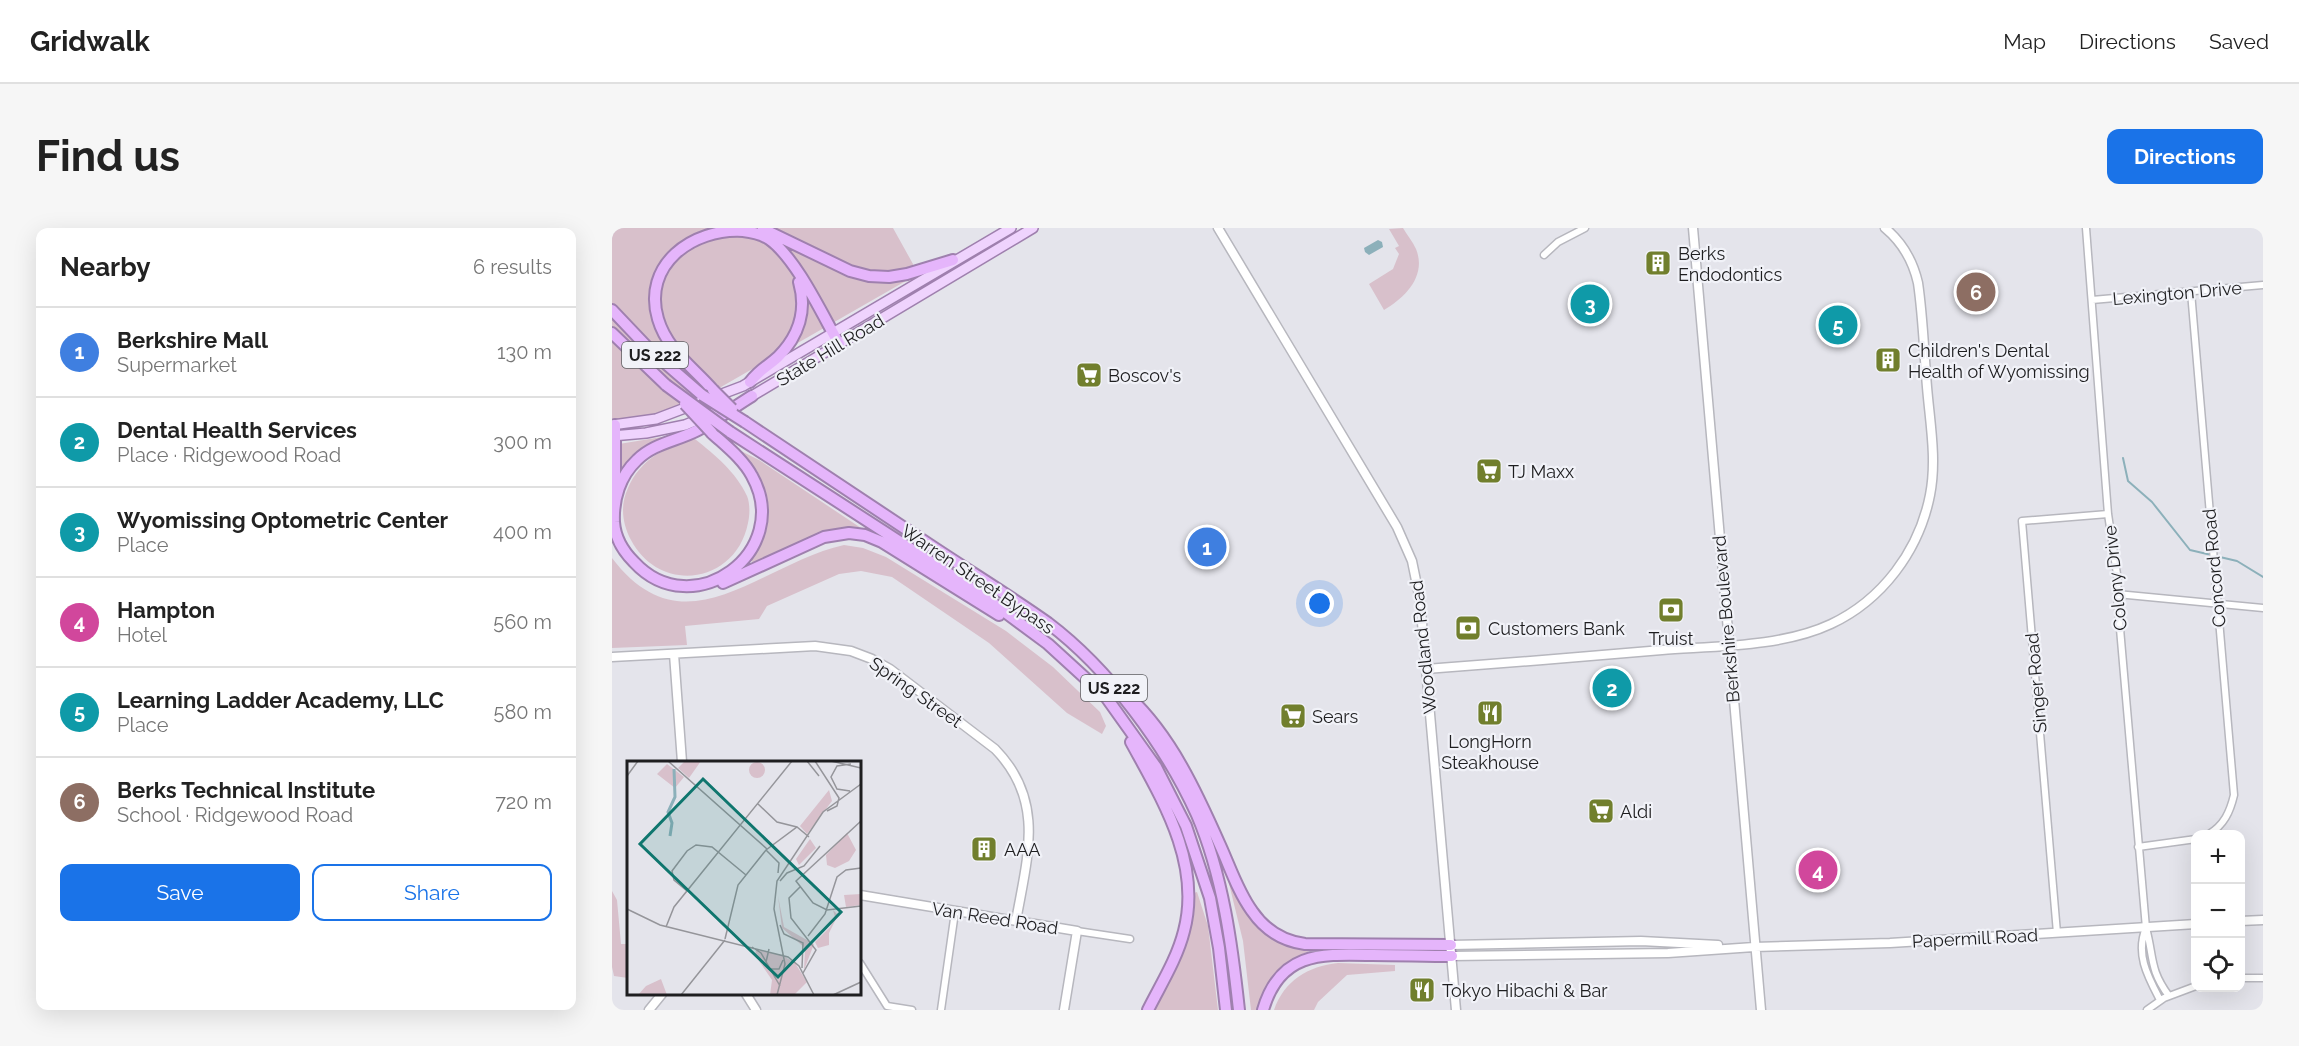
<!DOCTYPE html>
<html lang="en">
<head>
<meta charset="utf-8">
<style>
  body { margin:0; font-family:Raleway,sans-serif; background:#f6f6f6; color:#222 }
  .controls { position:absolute; right:18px; bottom:18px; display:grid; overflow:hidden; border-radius:12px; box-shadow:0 6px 24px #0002 }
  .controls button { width:54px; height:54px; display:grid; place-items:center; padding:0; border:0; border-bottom:2px solid #e0e0e0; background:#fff; color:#222; font:30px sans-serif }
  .you { position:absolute; left:708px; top:376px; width:21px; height:21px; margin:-15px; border:4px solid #fff; border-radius:50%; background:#1a73e8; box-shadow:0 0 0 9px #1a73e833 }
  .badge { display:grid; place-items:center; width:39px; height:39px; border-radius:50%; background:#1a73e8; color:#fff; font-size:20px; font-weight:700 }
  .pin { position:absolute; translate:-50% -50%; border:3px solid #fff; box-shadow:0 2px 6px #0006 }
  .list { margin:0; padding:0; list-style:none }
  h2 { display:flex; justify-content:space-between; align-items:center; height:78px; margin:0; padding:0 24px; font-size:26px }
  h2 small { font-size:20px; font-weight:400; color:#767676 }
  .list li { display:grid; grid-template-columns:39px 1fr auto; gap:18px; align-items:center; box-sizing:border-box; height:90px; padding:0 24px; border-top:2px solid #e0e0e0 }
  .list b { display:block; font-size:22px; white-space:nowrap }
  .list p { margin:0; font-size:20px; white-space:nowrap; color:#767676 }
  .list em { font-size:20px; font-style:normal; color:#767676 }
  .actions { display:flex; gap:12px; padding:18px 24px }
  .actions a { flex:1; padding:14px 0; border:2px solid #1a73e8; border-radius:12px; text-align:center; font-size:21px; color:#1a73e8 }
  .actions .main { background:#1a73e8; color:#fff }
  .icon { flex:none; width:33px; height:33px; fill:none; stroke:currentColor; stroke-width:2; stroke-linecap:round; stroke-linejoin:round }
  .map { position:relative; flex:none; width:1651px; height:782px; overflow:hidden; border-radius:12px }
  header { display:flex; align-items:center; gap:36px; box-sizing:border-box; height:84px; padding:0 30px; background:#fff; border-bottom:2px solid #e0e0e0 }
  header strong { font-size:28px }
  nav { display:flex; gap:33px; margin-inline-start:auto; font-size:21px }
  .intro { display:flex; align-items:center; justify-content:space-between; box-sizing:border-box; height:144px; padding:0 36px }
  h1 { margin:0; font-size:42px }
  .button { padding:15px 27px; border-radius:12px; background:#1a73e8; color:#fff; font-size:21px; font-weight:700 }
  main { display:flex; gap:36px; padding:0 36px }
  aside { flex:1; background:#fff; border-radius:12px; box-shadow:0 6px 24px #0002 }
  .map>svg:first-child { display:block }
  .green { fill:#d8c0cb }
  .water { fill:#8cb0ba }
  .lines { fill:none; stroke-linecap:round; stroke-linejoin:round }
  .stream { stroke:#8cb0ba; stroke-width:2 }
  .street-casing { stroke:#b7b7be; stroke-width:9 }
  .secondary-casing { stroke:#b7b7be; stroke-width:11 }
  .primary-casing { stroke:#9f80ae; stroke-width:12 }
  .highway-casing { stroke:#9f80ae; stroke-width:14 }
  .street { stroke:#fff; stroke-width:6 }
  .secondary { stroke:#fff; stroke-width:8 }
  .primary { stroke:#efd3fd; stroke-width:9 }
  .highway { stroke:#e5b5fb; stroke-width:10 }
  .highway-bridge-casing { stroke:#9f80ae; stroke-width:14; stroke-linecap:butt }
  .highway-bridge { stroke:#e5b5fb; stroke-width:10 }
  .labels { text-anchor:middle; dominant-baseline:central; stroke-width:4.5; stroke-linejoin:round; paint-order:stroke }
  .shield { fill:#f1f2f8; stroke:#5d5e61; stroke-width:1.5 }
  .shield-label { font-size:16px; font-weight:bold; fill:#1e1e20 }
  .poi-label { font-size:18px; fill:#1e1e20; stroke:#f1f2f8; text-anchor:start }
  .street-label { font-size:18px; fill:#1e1e20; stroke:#f1f2f8 }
  .inset-river { fill:none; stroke:#8cb0ba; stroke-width:3 }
  .inset-road { fill:none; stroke:#95959a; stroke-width:1.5 }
  .view { fill:#0f766e; fill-opacity:0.15; stroke:#0f766e; stroke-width:3 }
  .inset-edge { fill:none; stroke:#1e1e20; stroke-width:3 }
</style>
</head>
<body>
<header>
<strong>Gridwalk</strong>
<nav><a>Map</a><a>Directions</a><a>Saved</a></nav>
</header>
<div class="intro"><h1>Find us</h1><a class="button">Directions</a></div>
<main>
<aside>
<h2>Nearby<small>6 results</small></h2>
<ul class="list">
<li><span class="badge" style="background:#3f7fe0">1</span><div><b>Berkshire Mall</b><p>Supermarket</p></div><em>130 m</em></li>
<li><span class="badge" style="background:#0f9aa8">2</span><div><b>Dental Health Services</b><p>Place · Ridgewood Road</p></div><em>300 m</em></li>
<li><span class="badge" style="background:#0f9aa8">3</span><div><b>Wyomissing Optometric Center</b><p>Place</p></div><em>400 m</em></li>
<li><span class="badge" style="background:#d1479c">4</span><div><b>Hampton</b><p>Hotel</p></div><em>560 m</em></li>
<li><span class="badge" style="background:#0f9aa8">5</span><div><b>Learning Ladder Academy, LLC</b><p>Place</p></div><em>580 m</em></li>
<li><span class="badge" style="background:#8d6e63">6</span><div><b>Berks Technical Institute</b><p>School · Ridgewood Road</p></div><em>720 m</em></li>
</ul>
<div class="actions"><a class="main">Save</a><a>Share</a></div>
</aside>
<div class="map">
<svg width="1651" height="782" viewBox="0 0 1651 782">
  <rect width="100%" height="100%" fill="#e4e4eb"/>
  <path class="green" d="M0 0H281L301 36 299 50 109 159 58 183 21 190 0 191Z
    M791 0C795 7 801 14 804 21 815 48 793 70 772 82L757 56 781 41 787 26 783 20 787 18 777 1Z
    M56 208C47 212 37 215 29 222 21 228 16 239 7 242V216Z
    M83 211C103 227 124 244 135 268 138 275 138 287 136 295 124 356 48 367 19 312 10 295 8 277 16 260 28 232 54 217 83 211Z
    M127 222 147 232 252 302 142 336 138 331 152 292 126 225Z
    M232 317 251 320 274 329 394 403 441 439 488 484 494 498 490 506 455 485 377 415 280 349 249 343 227 346 155 378 147 391 73 398 75 417 0 420V330C73 426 147 336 232 317Z
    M611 631C633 682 637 709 697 723 671 735 653 753 647 782H639L631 713Z
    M0 663 5 672 9 716H16V750L2 748 0 739Z
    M585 664 596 698 606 782H540L548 767 579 666Z
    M726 735 783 737V743L735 747 706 774 702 782H662C672 753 696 738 726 735Z"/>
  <path class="water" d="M766 12 770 14 771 19 757 27 753 24 752 20Z"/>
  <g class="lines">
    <path class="stream" d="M1511 230 1516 253 1540 274 1578 322 1625 333 1651 349"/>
    <defs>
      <path id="street" d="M1474 0 1496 286 1506 353 1505 366 1534 700C1542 729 1537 741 1557 768
        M932 27 946 14 973 0
        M1579 64 1622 567C1618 584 1612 597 1597 606
        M1480 72 1651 57
        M1505 366 1651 380
        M1526 619 1584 611
        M1534 700C1523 726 1536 749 1548 772
        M465 703 518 711
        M1445 705 1410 293 1496 286
        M248 735 275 778 300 782
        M1628 750H1651
        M329 782 343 684
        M1535 782 1552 770 1584 758"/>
      <path id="secondary" d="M606 0 785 299 800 333 808 372 844 782
        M1081 0 1149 782
        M62 426 70 534
        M0 429 203 418 239 423 260 431 278 441 383 521C434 573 415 630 404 693
        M814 441C893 435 971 429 1050 422 1104 418 1170 419 1219 396 1270 372 1307 323 1318 267 1325 232 1318 195 1315 159 1312 124 1311 89 1306 55 1301 33 1291 15 1273 0
        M248 667 465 703 452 782
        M1628 693 1651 692
        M839 717 1029 713 1106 717
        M840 728 1056 725 1142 719 1278 715 1584 696
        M134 766 144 782
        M37 782 50 766"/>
      <path id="primary" d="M135 171 421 0
        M0 197 44 191 131 158 399 0
        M0 208 34 205 73 197 116 179"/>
      <path id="highway" d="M151 1 238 43 257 48 277 49 295 46 341 32
        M0 82 38 122 90 167
        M0 105 54 157
        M138 154C148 141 155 139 166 129 187 108 195 82 187 54
        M101 162C81 139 55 122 46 91 30 37 80 0 131 3 140 4 149 6 157 11 184 30 210 86 227 116
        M133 194C195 235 257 276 318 317 357 343 398 368 436 395 497 441 554 518 585 587 611 648 620 717 627 782
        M118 204 370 367 436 416 494 469 544 539 574 598 598 670 607 720 614 782
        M100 205C114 218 131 231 140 248 182 323 81 398 22 334 11 323 3 309 2 294 1 271 8 248 25 232 42 215 65 213 86 202 105 192 122 179 140 168
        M3 266V197
        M111 355 212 309 237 305 253 307 270 314 387 387
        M517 469C559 508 585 565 608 617 618 639 626 664 640 683 653 702 671 713 693 716L839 717
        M519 514C550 571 590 635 572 703 565 731 549 756 536 782
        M651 782C668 723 710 726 760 727 787 727 813 728 840 728"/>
    </defs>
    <use href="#street" class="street-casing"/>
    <use href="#secondary" class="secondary-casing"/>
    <use href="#primary" class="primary-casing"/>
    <use href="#highway" class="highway-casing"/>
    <use href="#street" class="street"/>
    <use href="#secondary" class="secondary"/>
    <use href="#primary" class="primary"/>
    <use href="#highway" class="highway"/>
    <defs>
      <path id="highway-bridge" d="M54 157 118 204
        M101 162 120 181
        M90 167 133 194
        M73 176 100 205"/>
    </defs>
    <use href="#highway-bridge" class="highway-bridge-casing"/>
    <use href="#highway-bridge" class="highway-bridge"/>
  </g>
  <defs>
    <symbol id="building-square" viewBox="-11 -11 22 22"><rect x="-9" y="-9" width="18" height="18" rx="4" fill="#717f2d" stroke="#f1f2f8"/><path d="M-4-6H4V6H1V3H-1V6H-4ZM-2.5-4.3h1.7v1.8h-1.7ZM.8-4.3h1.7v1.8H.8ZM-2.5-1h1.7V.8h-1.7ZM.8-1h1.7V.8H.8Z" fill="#fff"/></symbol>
    <symbol id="supermarket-square" viewBox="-11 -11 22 22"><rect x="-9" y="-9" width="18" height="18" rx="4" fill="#717f2d" stroke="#f1f2f8"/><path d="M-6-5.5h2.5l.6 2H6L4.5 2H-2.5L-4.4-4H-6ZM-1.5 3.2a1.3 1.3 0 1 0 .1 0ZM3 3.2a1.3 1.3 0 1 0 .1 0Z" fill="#fff"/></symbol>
    <symbol id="bank-square" viewBox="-11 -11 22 22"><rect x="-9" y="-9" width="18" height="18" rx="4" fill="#717f2d" stroke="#f1f2f8"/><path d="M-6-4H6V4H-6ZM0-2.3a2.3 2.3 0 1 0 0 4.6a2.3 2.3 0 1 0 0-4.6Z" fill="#fff"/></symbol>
    <symbol id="restaurant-square" viewBox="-11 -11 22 22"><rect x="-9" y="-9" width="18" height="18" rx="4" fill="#717f2d" stroke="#f1f2f8"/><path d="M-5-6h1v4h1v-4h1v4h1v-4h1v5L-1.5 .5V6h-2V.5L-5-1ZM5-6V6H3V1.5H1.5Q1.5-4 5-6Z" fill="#fff"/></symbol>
  </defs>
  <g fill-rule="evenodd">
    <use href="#building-square" x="1031" y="20" width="30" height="30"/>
    <use href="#building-square" x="1261" y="117" width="30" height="30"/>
    <use href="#supermarket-square" x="462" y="132" width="30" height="30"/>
    <use href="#supermarket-square" x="862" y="228" width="30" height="30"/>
    <use href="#bank-square" x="1044" y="367" width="30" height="30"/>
    <use href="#bank-square" x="841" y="385" width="30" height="30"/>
    <use href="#restaurant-square" x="863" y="470" width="30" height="30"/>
    <use href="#supermarket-square" x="666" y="473" width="30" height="30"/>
    <use href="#supermarket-square" x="974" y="568" width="30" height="30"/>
    <use href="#building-square" x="357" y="606" width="30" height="30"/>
    <use href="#restaurant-square" x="795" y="747" width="30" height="30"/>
  </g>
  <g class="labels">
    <g class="shield">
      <rect x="10" y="114" width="66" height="26" rx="4.5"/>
      <rect x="469" y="447" width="66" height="26" rx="4.5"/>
    </g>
    <g class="shield-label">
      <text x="43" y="127">US 222</text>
      <text x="502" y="460">US 222</text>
    </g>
    <g class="poi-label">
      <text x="1066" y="25">Berks<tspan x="1066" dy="21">Endodontics</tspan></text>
      <text x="1296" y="122">Children's Dental<tspan x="1296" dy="21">Health of Wyomissing</tspan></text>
      <text x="496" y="147">Boscov's</text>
      <text x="896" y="243">TJ Maxx</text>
      <text x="876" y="400">Customers Bank</text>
      <text x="1059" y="410" text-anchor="middle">Truist</text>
      <text x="700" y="488">Sears</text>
      <text x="878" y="513" text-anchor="middle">LongHorn<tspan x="878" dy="21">Steakhouse</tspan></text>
      <text x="1008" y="583">Aldi</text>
      <text x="392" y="621">AAA</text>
      <text x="830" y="762">Tokyo Hibachi &amp; Bar</text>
    </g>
    <g class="street-label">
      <text transform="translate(1565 65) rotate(-5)">Lexington Drive</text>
      <text transform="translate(218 122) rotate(-31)">State Hill Road</text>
      <text transform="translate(1602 340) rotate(-95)">Concord Road</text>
      <text transform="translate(1503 350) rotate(-96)">Colony Drive</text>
      <text transform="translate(366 351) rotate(34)">Warren Street Bypass</text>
      <text transform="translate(1114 391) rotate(-95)">Berkshire Boulevard</text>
      <text transform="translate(811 419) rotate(-96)">Woodland Road</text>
      <text transform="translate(1424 455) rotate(-95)">Singer Road</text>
      <text transform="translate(304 464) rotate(35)">Spring Street</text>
      <text transform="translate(383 690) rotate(9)">Van Reed Road</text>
      <text transform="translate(1363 710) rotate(-3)">Papermill Road</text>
    </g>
  </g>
  <g transform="translate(15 533)">
    <rect width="234" height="234" fill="#e4e4eb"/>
    <path d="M58 0H74L62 17 51 7ZM122 9a8 8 0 1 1 16 0a8 8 0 1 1-16 0ZM40 3 57 16 48 27 30 13ZM202 29 205 40 180 73 173 65ZM220 72 229 89 222 100 208 107 200 104 199 94ZM183 78 189 87 172 104 169 98ZM234 133V144L219 146 217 134ZM151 135 157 166 187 183 177 209 178 187 155 167ZM206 149 211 154 202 172V184L191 187 188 181 203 166 208 156ZM129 189 155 194 168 202 180 221 167 234H143L145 219 128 194ZM34 218 40 234H11L19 225Z" fill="#d8c0cb"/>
    <path class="inset-river" d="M43 75 45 62 41 51 48 36 47 8"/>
    <path class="inset-road" d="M41 0 140 88M180 0 192 15M188 0 212 37 210 45 200 50M204 0 234 7M0 15 11 0M223 30 210 28 204 16 210 5 224 3M131 43 150 61 170 66M234 60 169 120 186 142 200 149 234 145M139 89 152 102 151 112M153 120 160 112 177 105 193 85M173 126 162 137 164 157 189 189 176 212M60 130 47 119 45 110 60 90 69 84 85 86 119 114M0 148 33 164 161 196 172 205 187 234M153 164 157 173 176 182 175 207M39 166 47 146 165 0M181 175 198 153 210 116 219 109 234 107M98 178 111 124 139 89 170 66 182 76M125 186 134 192 153 225M142 188 139 201 142 208H152L156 199M54 234 98 179M150 234 158 203 147 148 150 120 196 51 234 23M206 234 234 221"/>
    <path class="view" d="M76 18 214 151 151 216 13 83Z"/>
    <rect width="234" height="234" class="inset-edge"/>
  </g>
</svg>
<div class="controls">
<button>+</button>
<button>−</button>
<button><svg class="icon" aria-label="locate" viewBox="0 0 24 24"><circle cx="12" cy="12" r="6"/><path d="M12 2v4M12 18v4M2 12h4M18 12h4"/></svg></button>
</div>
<div class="you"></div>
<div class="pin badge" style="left:595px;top:319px;background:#3f7fe0">1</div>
<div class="pin badge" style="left:1000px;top:460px;background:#0f9aa8">2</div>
<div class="pin badge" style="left:978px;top:76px;background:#0f9aa8">3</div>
<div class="pin badge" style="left:1206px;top:642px;background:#d1479c">4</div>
<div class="pin badge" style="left:1226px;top:97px;background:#0f9aa8">5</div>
<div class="pin badge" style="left:1364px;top:64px;background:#8d6e63">6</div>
</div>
</main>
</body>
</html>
